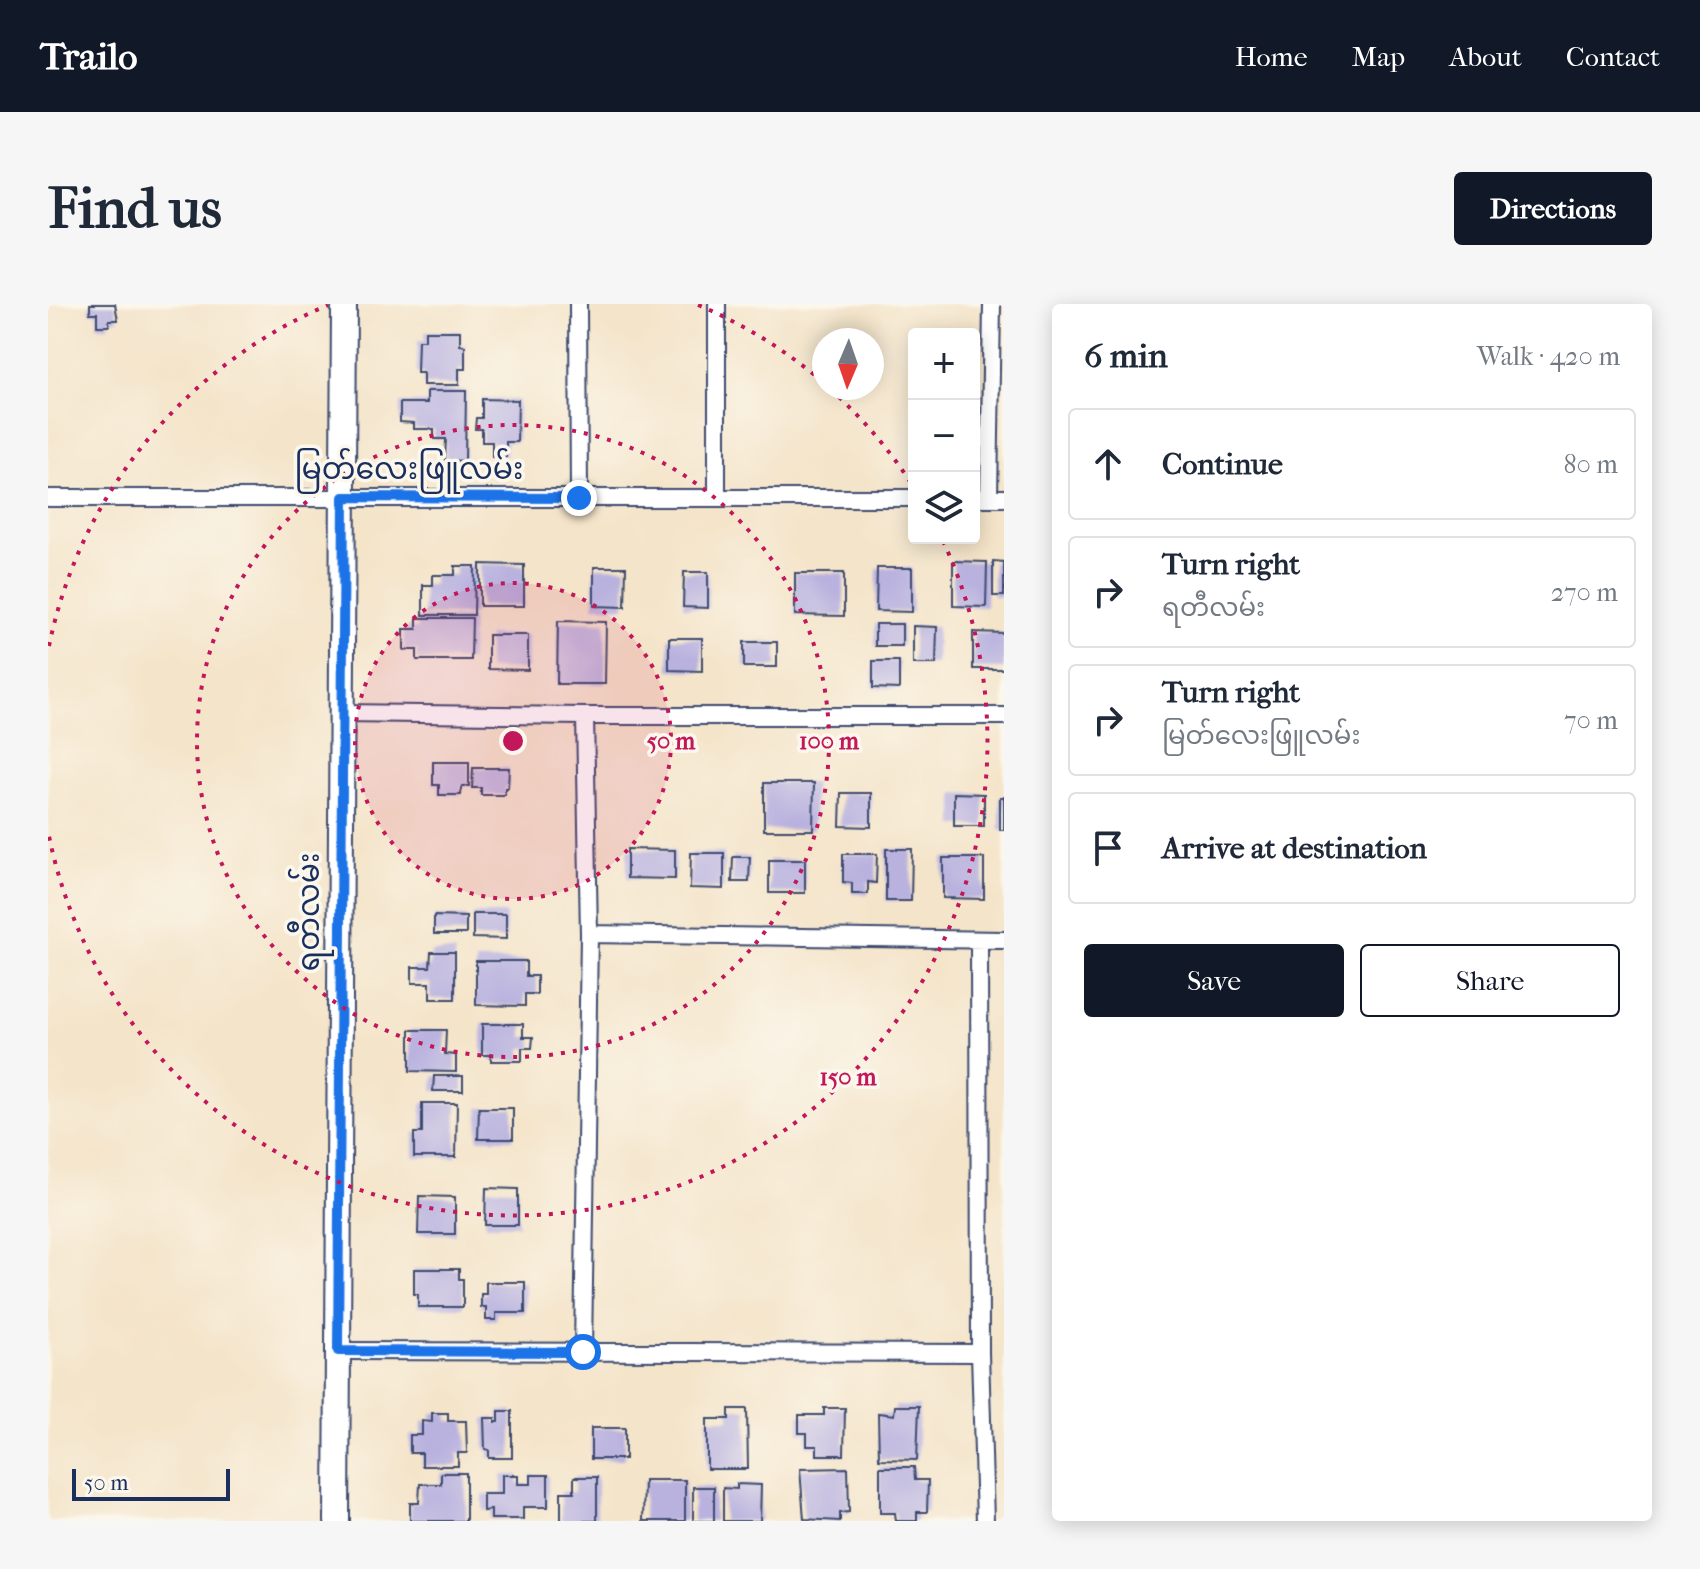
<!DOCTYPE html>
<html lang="en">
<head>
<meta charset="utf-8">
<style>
  body { margin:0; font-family:"IM FELL French Canon","Noto Sans Myanmar",serif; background:#f6f6f7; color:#1f2937 }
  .controls { position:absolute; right:24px; top:24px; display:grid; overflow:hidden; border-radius:8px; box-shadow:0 4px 20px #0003 }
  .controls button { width:72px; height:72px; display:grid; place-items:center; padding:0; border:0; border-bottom:2px solid #e0e1e3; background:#fff; color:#1f2937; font:40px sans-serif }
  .compass { position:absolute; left:764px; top:24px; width:72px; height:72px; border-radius:50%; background:#fff; box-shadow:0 4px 20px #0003; rotate:182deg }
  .scale { position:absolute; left:24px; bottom:20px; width:158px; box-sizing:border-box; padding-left:8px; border:4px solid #1b2f5e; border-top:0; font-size:22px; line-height:28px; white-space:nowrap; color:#1b2f5e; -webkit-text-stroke:6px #fbf7ec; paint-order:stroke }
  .stop { position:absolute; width:24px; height:24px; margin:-18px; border:6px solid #1a73e8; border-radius:50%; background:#fff }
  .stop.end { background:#1a73e8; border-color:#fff; box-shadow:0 2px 8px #0008 }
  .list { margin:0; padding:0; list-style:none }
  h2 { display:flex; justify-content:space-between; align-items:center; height:104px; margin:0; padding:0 32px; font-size:34px }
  h2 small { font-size:26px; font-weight:400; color:#747a83 }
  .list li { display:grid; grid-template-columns:52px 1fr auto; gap:24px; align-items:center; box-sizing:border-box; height:112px; margin:0 16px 16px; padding:0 16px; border:2px solid #e0e1e3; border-radius:8px }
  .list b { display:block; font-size:30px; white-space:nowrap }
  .list p { margin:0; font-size:26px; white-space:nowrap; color:#747a83 }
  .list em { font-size:26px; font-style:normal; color:#747a83 }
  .actions { display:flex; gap:16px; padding:24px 32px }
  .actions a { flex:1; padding:18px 0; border:2px solid #111827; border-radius:8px; text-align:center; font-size:28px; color:#111827 }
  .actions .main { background:#111827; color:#fff }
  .icon { flex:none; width:44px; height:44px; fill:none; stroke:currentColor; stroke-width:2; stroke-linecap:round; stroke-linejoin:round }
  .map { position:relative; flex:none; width:956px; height:1217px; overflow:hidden; border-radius:8px }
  header { display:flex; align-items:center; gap:48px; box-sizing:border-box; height:112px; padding:0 40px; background:#111827; color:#fff }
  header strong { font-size:38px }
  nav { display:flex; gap:44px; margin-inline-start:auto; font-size:28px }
  .intro { display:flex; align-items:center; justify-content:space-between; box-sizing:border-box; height:192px; padding:0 48px }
  h1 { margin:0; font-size:56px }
  .button { padding:20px 36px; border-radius:8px; background:#111827; color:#fff; font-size:28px; font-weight:700 }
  main { display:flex; gap:48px; padding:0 48px }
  aside { flex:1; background:#fff; border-radius:8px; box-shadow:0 4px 20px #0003 }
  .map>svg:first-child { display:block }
  .building { fill:#b9b2df }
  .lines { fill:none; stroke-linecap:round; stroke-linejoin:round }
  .street-casing { stroke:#3c4a6e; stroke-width:20 }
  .secondary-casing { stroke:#3c4a6e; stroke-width:28 }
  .street { stroke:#fff; stroke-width:16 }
  .secondary { stroke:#fff; stroke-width:24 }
  .route { stroke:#1a73e8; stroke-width:10 }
  .ring { fill:none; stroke:#c2185b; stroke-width:4; stroke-dasharray:4 8 }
  .labels { text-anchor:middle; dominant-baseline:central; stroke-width:7; stroke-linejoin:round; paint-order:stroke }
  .street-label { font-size:30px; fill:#1b2f5e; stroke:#fbf7ec }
  .centre { fill:#c2185b; stroke:#fbf7ec; stroke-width:4 }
  .ring-label { font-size:24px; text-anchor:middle; font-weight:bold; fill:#c2185b; stroke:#fbf7ec; stroke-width:7; stroke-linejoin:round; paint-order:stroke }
</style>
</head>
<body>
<header>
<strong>Trailo</strong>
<nav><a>Home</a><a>Map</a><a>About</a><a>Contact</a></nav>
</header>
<div class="intro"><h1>Find us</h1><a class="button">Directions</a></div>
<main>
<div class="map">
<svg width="956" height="1217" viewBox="0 0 956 1217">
  <rect width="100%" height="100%" fill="#fbf7ec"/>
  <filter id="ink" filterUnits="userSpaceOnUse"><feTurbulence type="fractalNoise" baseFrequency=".0125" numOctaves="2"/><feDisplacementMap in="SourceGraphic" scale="16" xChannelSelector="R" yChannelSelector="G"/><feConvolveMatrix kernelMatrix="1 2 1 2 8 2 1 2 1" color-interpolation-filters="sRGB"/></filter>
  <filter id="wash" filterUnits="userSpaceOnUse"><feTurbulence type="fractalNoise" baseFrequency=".006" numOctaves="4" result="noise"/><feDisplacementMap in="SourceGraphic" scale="32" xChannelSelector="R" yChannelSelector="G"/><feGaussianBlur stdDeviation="1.8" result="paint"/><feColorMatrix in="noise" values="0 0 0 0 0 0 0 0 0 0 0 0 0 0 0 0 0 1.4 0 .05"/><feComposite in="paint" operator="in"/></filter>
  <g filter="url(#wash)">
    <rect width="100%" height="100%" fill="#f4e4c9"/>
    <g id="blocks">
      <path class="building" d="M42 0H67L70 16H61V22H49V9H42Z
        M377 27H412V41L417 42V65H411V81H375V69H369L370 36H377Z
        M379 87H418L417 157 397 156 398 135H386V125H366V119L352 118V99H379Z
        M434 95 470 96 469 138H458V153H444V138H434V125H427L428 114H434Z
        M905 257 939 258 938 303 905 302Z
        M945 257 956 258V292H945Z
        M432 260 476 261V302H432Z
        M407 262H427L426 311H375V281H385V271H407Z
        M546 263H578L577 303 546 302Z
        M829 264H864V308L828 307Z
        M636 268H660V304L635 303Z
        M747 269H796V312L747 311Z
        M369 314H424L423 356H369V346H356V325H369Z
        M510 317 558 318 557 380H509Z
        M827 320H854V342H827Z
        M865 322 889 323 888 360H865Z
        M925 328 956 329V365H925Z
        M440 331H480V366L440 365Z
        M621 334H654V367L621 366Z
        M696 338H729V363H696Z
        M825 357H851V385L825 384Z
        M385 458H421V482H414L413 491H391V481H385Z
        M425 464H461L460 484H457V491H433V484H424Z
        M716 479H766L765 526H716Z
        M793 489H823V523L792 522Z
        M906 489 936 490V522H906Z
        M952 493H956V526H952Z
        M579 545 627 546V575L579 574Z
        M838 545H864L863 597H838Z
        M643 549H676V585L642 584Z
        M795 550H829L828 579 820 578V590H804V579L795 578Z
        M685 553H702L701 578H684Z
        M895 554H936V595L895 594Z
        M721 556H757V589H721Z
        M425 610H458V635L425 634Z
        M386 612 418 613V630H386Z
        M383 648H407V695H382V679H364V663H382Z
        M428 657H478V672H489V690H477V702L428 701Z
        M434 720H475V733H485L484 744H474V757H443V751H434Z
        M362 726H398L397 750 408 751V768L362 767Z
        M386 772H415V787H385Z
        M374 799H409L408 853H366V829H374Z
        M431 804H465V835H430Z
        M438 884 470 885V921H437Z
        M371 892 407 893V930H370Z
        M366 965H411V975H415V1003H370V990H366Z
        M438 978H477V1009H448V1016H438V1003H433V990H438Z
        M847 1102H871L869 1156 831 1155 830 1109 846 1111Z
        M776 1104H797L796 1151H769V1142H759V1129H751V1111H776Z
        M681 1105H699L700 1165H659V1115H681Z
        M451 1107H464V1154H441V1146L437 1145 436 1114H447V1118H451Z
        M384 1109H400V1117H418L419 1149H410V1162H374V1149H362V1131H374V1117L384 1118Z
        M543 1124H577V1155H543Z
        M832 1163H866L867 1176H880L879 1208H869V1217H848L847 1209H832Z
        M800 1164 801 1208 792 1209V1217L756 1215 752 1165Z
        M393 1169H418V1217H362V1199H371L372 1180H393Z
        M454 1171H470V1180H483V1171H500V1203H475V1215H443V1206L435 1207V1190H454Z
        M526 1173H549V1217H513V1188H526Z
        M596 1176H637V1217H595Z
        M689 1180 713 1181 712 1217H675V1184L689 1185Z
        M645 1183H666V1217H645Z"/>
    </g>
  </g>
  <g filter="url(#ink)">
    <use href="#blocks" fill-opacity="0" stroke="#3c4a6e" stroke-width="2"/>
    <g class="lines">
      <defs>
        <path id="street" d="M530 0 531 194
          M0 194H866
          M669 194V0
          M926 194H956
          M941 194 944 0
          M294 409 537 412H956
          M541 630 956 636
          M931 636 932 1049 937 1217
          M290 1047 932 1049
          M535 1048 541 630 537 412"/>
        <path id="secondary" d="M289 1217 296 0"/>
      </defs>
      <use href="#street" class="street-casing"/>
      <use href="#secondary" class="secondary-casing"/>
      <use href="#street" class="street"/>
      <use href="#secondary" class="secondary"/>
    </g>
  </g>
  <g class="lines" filter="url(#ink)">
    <path class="route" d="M531 194 296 193 290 1047 535 1048"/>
  </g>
  <circle cx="465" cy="437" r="158" fill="#c2185b" fill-opacity=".12"/>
  <g class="ring">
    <circle cx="465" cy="437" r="158"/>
    <circle cx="465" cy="437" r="316"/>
    <path d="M1 342A474 474 0 0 1 280 1M650 1A474 474 0 0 1 776 79M782 85A474 474 0 0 1 865 182M895 237A474 474 0 1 1 1 532"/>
  </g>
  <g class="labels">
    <g class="street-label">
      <text x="361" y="165">မြတ်လေးဖြူလမ်း</text>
      <text transform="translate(261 608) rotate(-90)">ရတီလမ်း</text>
    </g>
  </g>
  <circle cx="465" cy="437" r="12" class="centre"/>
  <g class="ring-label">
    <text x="623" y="445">50 m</text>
    <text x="781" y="445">100 m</text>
    <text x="800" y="781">150 m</text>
  </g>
</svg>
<div class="controls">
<button>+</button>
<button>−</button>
<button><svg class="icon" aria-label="layers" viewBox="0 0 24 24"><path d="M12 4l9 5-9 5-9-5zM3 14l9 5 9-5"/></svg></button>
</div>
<svg class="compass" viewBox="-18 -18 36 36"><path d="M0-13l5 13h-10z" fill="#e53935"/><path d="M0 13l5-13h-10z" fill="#747a83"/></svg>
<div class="scale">50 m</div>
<div class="stop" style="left:535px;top:1048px"></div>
<div class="stop end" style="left:531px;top:194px"></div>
</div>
<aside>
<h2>6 min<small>Walk · 420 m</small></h2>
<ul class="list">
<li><svg class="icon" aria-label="ahead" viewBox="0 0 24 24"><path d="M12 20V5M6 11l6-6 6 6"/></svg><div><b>Continue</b></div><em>80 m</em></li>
<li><svg class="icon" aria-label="right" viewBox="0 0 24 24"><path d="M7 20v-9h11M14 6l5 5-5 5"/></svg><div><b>Turn right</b><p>ရတီလမ်း</p></div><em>270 m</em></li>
<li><svg class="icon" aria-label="right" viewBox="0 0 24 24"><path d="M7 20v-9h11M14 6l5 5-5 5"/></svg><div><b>Turn right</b><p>မြတ်လေးဖြူလမ်း</p></div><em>70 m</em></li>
<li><svg class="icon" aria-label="arrive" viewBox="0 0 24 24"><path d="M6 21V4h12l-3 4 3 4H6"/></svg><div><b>Arrive at destination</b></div></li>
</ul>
<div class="actions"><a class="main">Save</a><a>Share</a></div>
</aside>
</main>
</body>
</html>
